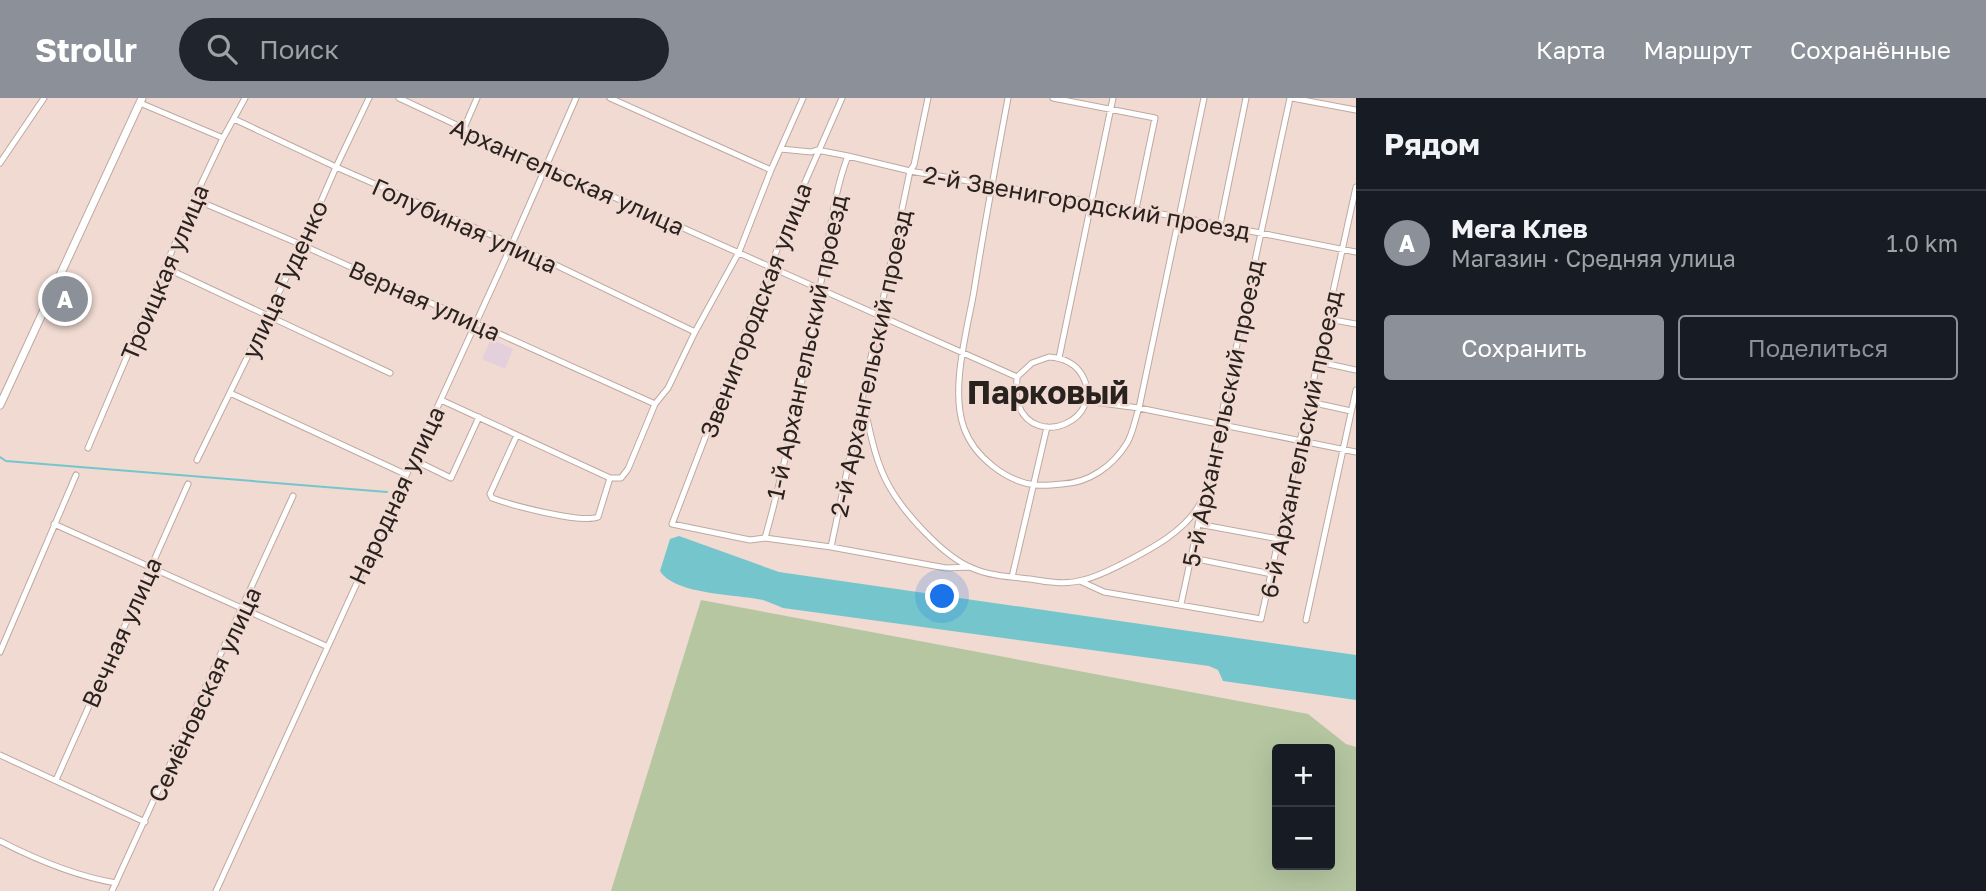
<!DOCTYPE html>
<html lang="ru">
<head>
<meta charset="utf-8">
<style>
  body { margin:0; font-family:"Golos Text",sans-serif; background:#20242c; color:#f1f3f6 }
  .controls { position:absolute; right:21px; bottom:21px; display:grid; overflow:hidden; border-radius:7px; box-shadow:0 7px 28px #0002 }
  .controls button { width:63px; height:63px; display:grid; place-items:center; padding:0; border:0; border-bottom:2px solid #363941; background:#171b24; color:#f1f3f6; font:35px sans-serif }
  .you { position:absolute; left:943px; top:499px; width:24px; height:24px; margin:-18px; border:5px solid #fff; border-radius:50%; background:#1a73e8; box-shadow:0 0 0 10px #1a73e833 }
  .badge { display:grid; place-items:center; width:46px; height:46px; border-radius:50%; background:#8c9099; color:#fff; font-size:23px; font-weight:700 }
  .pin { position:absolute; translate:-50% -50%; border:4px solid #fff; box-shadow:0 2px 7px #0006 }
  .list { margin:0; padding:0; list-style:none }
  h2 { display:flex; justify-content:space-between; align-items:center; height:91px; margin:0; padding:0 28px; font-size:30px }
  h2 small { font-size:23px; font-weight:400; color:#9ea1a6 }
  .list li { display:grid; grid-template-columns:46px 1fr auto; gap:21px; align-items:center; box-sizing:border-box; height:105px; padding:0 28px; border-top:2px solid #363941 }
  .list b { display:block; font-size:26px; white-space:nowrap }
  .list p { margin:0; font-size:23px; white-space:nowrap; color:#9ea1a6 }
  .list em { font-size:23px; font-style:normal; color:#9ea1a6 }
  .actions { display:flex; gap:14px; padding:21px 28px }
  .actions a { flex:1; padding:16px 0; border:2px solid #8c9099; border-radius:7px; text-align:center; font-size:24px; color:#8c9099 }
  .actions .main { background:#8c9099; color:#fff }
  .icon { flex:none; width:38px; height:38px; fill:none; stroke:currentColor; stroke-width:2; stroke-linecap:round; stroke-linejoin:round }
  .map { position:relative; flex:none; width:1356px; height:793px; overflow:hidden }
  header { display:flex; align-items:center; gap:42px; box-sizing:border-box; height:98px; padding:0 35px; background:#8c9099; color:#fff }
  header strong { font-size:33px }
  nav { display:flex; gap:38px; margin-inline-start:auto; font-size:24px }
  .search { width:490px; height:63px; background:#20242c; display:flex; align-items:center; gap:18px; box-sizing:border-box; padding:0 24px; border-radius:38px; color:#9ea1a6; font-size:26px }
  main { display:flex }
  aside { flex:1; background:#171b24 }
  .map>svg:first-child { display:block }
  .commercial { fill:#e4cfdd }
  .green { fill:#b5c6a1; fill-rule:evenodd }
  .water { fill:#75c6cc }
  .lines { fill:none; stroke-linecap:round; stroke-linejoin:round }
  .stream { stroke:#75c6cc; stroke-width:2 }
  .minor-casing { stroke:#bea9a1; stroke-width:7 }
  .tertiary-casing { stroke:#bea9a1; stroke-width:9 }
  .minor { stroke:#fff; stroke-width:5 }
  .tertiary { stroke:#fff; stroke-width:7 }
  .labels { text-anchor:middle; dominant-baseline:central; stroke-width:5; stroke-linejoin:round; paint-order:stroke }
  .street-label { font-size:24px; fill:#29221f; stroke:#f0dad2 }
  .district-label { font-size:32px; font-weight:bold; fill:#29221f; stroke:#f0dad2 }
</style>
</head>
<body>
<header>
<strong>Strollr</strong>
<div class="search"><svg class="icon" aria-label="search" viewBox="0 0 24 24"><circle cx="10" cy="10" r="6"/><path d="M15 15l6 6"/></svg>Поиск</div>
<nav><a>Карта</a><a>Маршрут</a><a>Сохранённые</a></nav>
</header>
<main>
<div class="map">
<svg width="1356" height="793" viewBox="0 0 1356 793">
  <rect width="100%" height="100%" fill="#f0dad2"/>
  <path class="commercial" d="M491 241 513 251 505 271 482 261Z"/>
  <path class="green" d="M701 502 1308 616 1346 646 1356 649V793H611ZM1277 651H1330V767H1277Z"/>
  <path class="water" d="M679 438 779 474 1356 557V602L1223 583 1218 572 1209 568 783 510C776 507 769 504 763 502 736 496 675 497 660 473L670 441Z"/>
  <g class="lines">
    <path class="stream" d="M0 359 6 363 387 394"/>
    <defs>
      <path id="minor" d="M399 0 544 68 1017 279
        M610 0 771 72
        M842 0 788 123 672 426 750 442 765 440 831 449 946 470 970 469
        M1008 0C996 64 984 129 974 193 967 233 950 292 964 330 974 358 1006 384 1036 387 1044 388 1053 387 1062 386 1089 385 1113 368 1127 345 1133 335 1135 321 1139 310L1204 0
        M1053 0 1155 20 1136 111
        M1292 0 1356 12
        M140 5 223 40
        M234 21 336 69 512 146 695 234
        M464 30 477 0
        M781 51 811 54 817 52 848 58 910 73 1179 119 1356 154
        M0 65 44 0
        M194 101 302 147 655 306
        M1220 127 1246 0
        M166 170 390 275
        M1328 221 1356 226
        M1049 259C1063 260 1075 265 1082 277 1107 321 1035 353 1018 306 1015 298 1017 288 1017 279L1032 265Z
        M1059 260 1113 0
        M1319 264 1356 272
        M230 295 405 376
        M441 302 610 380
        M863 302C869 329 875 364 889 388 904 415 943 458 972 470 990 478 1011 479 1030 481 1047 484 1066 487 1083 482 1097 479 1110 472 1122 466 1151 451 1186 433 1201 404
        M1086 303 1139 310 1356 354
        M1310 304 1351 313
        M517 337 490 396 492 400C511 407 581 426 598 419L610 380H621L628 371 655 306 668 290 695 234 739 154 771 72 803 0
        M88 350 194 101 223 40 245 0
        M412 361 451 380 479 319
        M197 362 302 147 336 69 369 0
        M54 426 326 548
        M1198 426 1279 441
        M765 440C788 358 804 273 820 189 829 145 832 99 848 58
        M831 449 910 73 914 67 928 0
        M1192 460 1272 476
        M1012 479 1047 329
        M1080 483 1104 494 1261 521 1356 89
        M1181 506 1290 0
        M1306 522 1356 292
        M0 554 76 377
        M0 657 145 724
        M56 682 188 386
        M0 743C37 762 75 778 116 785
        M112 793 293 398
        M216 793 512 146 576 0"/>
      <path id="tertiary" d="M0 307 142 0"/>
    </defs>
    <use href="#minor" class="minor-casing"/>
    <use href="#tertiary" class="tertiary-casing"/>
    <use href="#minor" class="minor"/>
    <use href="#tertiary" class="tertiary"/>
  </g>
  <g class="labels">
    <g class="street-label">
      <text transform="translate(568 78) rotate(24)">Архангельская улица</text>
      <text transform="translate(1087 104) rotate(10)">2-й Звенигородский проезд</text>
      <text transform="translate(465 127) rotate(24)">Голубиная улица</text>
      <text transform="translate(164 174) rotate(-67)">Троицкая улица</text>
      <text transform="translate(284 181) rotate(-65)">улица Гуденко</text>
      <text transform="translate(425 202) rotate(24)">Верная улица</text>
      <text transform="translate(755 212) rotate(-69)">Звенигородская улица</text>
      <text transform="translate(806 249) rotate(-78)">1-й Архангельский проезд</text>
      <text transform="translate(870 265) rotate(-78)">2-й Архангельский проезд</text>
      <text transform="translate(1222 315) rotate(-78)">5-й Архангельский проезд</text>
      <text transform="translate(1300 346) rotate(-78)">6-й Архангельский проезд</text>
      <text transform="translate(396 397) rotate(-65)">Народная улица</text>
      <text transform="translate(121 534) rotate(-66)">Вечная улица</text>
      <text transform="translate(204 596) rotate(-65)">Семёновская улица</text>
    </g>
    <g class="district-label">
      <text x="1048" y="294">Парковый</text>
    </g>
  </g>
</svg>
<div class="controls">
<button>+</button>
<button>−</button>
</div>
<div class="you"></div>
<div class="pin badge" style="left:65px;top:201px">A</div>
</div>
<aside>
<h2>Рядом<small></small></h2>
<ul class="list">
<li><span class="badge">A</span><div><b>Мега Клев</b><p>Магазин · Средняя улица</p></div><em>1.0 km</em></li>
</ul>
<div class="actions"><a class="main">Сохранить</a><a>Поделиться</a></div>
</aside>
</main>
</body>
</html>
